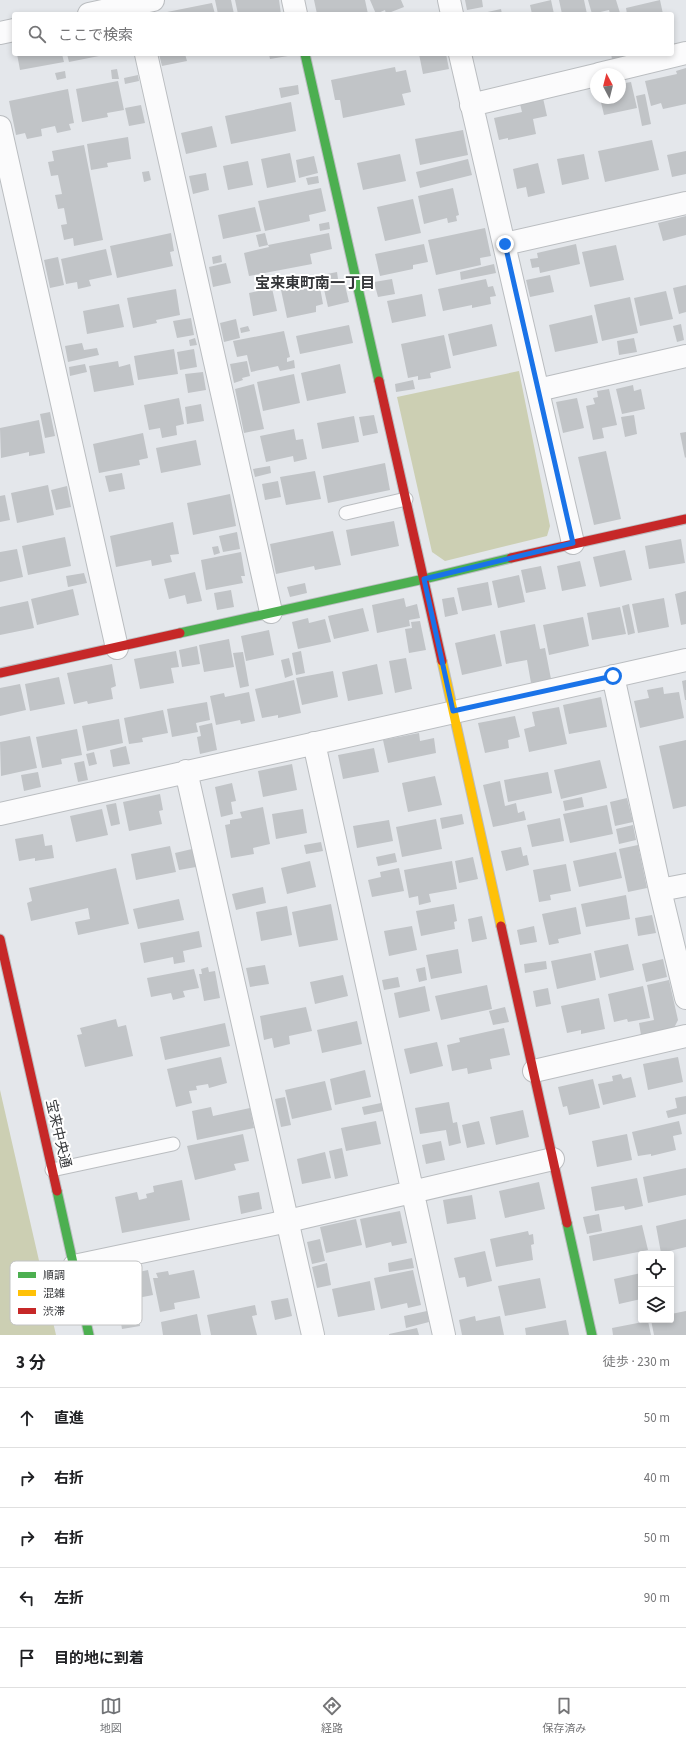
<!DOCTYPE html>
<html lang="ja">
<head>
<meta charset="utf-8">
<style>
  body { margin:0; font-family:"Source Sans 3","Noto Sans JP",sans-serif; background:#f2f2f2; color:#202124 }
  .controls { position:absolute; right:12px; bottom:12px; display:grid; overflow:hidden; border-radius:4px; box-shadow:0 2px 6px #0003 }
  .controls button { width:36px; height:36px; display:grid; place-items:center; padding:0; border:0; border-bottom:1px solid #e0e0e0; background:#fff; color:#202124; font:20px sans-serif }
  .compass { position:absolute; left:590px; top:68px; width:36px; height:36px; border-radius:50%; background:#fff; box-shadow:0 2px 6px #0003; rotate:353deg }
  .stop { position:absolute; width:12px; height:12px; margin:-9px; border:3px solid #1a73e8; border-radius:50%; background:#fff }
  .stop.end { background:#1a73e8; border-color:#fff; box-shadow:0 1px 4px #0008 }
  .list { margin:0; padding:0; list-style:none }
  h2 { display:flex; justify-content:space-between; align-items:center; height:52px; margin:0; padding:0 16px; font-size:17px }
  h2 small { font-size:13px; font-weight:400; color:#757577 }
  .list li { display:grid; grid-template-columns:26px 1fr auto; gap:12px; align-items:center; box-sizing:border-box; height:60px; padding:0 16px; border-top:1px solid #e0e0e0 }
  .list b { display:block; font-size:15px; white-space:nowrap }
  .list em { font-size:13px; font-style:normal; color:#757577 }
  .icon { flex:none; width:22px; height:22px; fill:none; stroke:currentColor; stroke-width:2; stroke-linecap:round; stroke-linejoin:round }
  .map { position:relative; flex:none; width:686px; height:1335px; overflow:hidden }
  .search { position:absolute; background:#fff; box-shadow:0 2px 6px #0003; left:12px; right:12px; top:12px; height:44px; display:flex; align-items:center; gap:10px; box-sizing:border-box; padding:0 14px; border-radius:4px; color:#757577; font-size:15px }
  .sheet { height:352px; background:#fff }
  nav { display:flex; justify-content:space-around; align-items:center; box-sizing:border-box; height:56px; border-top:1px solid #e0e0e0; background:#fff; font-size:11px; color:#757577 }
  nav a { display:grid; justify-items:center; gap:2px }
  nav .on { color:#727477 }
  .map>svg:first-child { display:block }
  .green { fill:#cccfb3 }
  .building { fill:#c1c4c7 }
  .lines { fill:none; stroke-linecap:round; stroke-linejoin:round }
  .lane-casing { stroke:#babdc0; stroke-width:15 }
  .street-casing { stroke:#babdc0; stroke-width:24 }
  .fast-casing { stroke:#babdc0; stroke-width:11 }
  .slow-casing { stroke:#babdc0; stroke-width:11 }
  .jam-casing { stroke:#babdc0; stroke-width:11 }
  .lane { stroke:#fbfbfc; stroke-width:13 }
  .street { stroke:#fbfbfc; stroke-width:22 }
  .fast { stroke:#4caf50; stroke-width:9 }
  .slow { stroke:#ffc107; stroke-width:9 }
  .jam { stroke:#c62828; stroke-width:9 }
  .route { stroke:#1a73e8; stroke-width:5 }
  .labels { text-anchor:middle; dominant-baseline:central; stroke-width:4; stroke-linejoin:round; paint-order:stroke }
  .street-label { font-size:14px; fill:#343639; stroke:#fff }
  .neighbourhood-label { font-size:15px; font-weight:bold; fill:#343639; stroke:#fff }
  .key { fill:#fff; stroke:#c2c3c4; stroke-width:1 }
  .key-label { font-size:11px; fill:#343639 }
</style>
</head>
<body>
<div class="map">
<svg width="686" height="1335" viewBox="0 0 686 1335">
  <rect width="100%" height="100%" fill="#e4e7eb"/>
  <path class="green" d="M519 371 550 526 547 536 445 561 432 552 397 397Z
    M0 1090 56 1335H0Z"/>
  <path class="building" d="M215 0H231L234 14H218Z
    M235 0H279L281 14H238Z
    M314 0H365L368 14H317Z
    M370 0H401L404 7 386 14 385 10 376 14Z
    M465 0H482L483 7 467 10Z
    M551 0 554 14H532L530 5Z
    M559 0H584L587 14H562Z
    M588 0H616L620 13 610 14 609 10 592 14Z
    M660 0 663 14H627L626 8Z
    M212 3 215 14H168L167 12Z
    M501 9 502 14H484L483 13Z
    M17 54H62L64 62 20 70Z
    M67 54H104V55L69 62Z
    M159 54H185L187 61 162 66Z
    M269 54H287L288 56 270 59Z
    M419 54H446L449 69 423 74Z
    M611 54H629V55L612 59Z
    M395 67 396 72 406 70 411 92 402 94 405 105 343 118 340 100H335L331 80Z
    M686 68V104L663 109 661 103 651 106 645 81 677 74 676 71Z
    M117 69 119 79H112L111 70Z
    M65 71 66 78 57 80 55 73Z
    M138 75 139 81 125 84 124 78Z
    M118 81 124 110 107 113 108 117 82 122 76 89Z
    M631 82 637 108 604 115 600 98H620V84Z
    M298 85 299 94 281 98 279 88Z
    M68 89 74 123 69 124 71 130 57 133 55 126 41 129 42 136 27 139 25 133 16 135 9 101Z
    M645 94 651 124 642 126 636 96Z
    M543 98 547 116 533 119 536 134 508 140V138L499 140 494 118 522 112 520 104Z
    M291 102 296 131 231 144 225 116Z
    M141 105 145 123 129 126 125 108Z
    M212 126 217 147 186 154 181 133Z
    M463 130 468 155 420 165 415 139Z
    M128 137 131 159 107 163 108 167 91 170 87 144Z
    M652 140 659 170 605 182 598 151Z
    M84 145 103 240 74 246 73 238 64 240 61 225 67 224 64 208 58 209 55 195 62 194 58 175 51 176 48 162 54 161 52 151Z
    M686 151V174L672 177 667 155Z
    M290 153 296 182 267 188 261 159Z
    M400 154 406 181 363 190 357 163Z
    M584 154 589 179 562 185 557 159Z
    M314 156 318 173 299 178 296 160Z
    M468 159 472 175 420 188 416 172Z
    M248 161 253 185 228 190 223 166Z
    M538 163 545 193 528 197 526 187 517 189 513 169Z
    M149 171 151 180 144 182 142 172Z
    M206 173 209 190 193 194 189 176Z
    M318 176 319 183 308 185 306 178Z
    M321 188 326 211 309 215 310 221 265 231 258 201Z
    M453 188 459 215 456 216 457 221 448 223 447 218 424 224 418 196Z
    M413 199 421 233 385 241 377 207Z
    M255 207 261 231 223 239 218 215Z
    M686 216V235L663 241 658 223Z
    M329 222 330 229 320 231 319 224Z
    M485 228 491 256 480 258 481 265 436 275 428 240Z
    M171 233 174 251 170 252 173 266 117 278 110 246Z
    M265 233 268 245 259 247 256 235Z
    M329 233 332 249 310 254 312 264 249 276 244 253 269 247 268 245Z
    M424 244 428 262 413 265V269L380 276 375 254Z
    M576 244 580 264 540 273 539 267 532 268 530 259 538 258 537 253Z
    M616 245 624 280 590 287 582 252Z
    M106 249 112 275 89 280 91 286 78 289 77 282 66 284 61 259Z
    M221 255 222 262 213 264 212 257Z
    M58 257 64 285 50 288 44 260Z
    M226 263 231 283 213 287 209 267Z
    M494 264 496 273 461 280 460 272Z
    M337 272 338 279 329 281 327 274Z
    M550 275 554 292 530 297 526 280Z
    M392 279 395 294 378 297 374 282Z
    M486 279 488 287 493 286 496 296 490 297 491 304 472 308V305L443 311 438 289Z
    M344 281 349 302 328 307 323 285Z
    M319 282 323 304 316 306V312L287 318 281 290Z
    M686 285V312L679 314 673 288Z
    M272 288 277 311 253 316 249 293Z
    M176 289 180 315 156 320 157 323 133 328 127 298Z
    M666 291 673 319 640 326 634 298Z
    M422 294 426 316 392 323 387 301Z
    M630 297 638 333 602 341 594 305Z
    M119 304 124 327 87 334 83 311Z
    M592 315 598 343 555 352 549 325Z
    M191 318 194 335 177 338 173 321Z
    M236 319 240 338 224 342 220 323Z
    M492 324 497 346 453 356 448 334Z
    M681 324 684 340 677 342 673 326Z
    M349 325 353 343 300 354 296 336Z
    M248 326 250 331 241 333 240 328Z
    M284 331 290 357 287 358V362L294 360 295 368 280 371 278 366 251 372 247 355 237 357 233 341Z
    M444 335 451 368 430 373 431 378 418 380V376L408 378 401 344Z
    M195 338 197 345 190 346 189 340Z
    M634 338 637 352 619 355 617 341Z
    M82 343 84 350 97 348 99 355 68 362 65 346Z
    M174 349 178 374 138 380 134 356Z
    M194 349 197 367 180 370 177 352Z
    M118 361 119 367 130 364 134 385 94 392 89 366Z
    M247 361 250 376 242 378 243 380 234 383 230 364Z
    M85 364 87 372 70 376 69 367Z
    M340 364 346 393 307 401 301 373Z
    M203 372 206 390 188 393 185 374Z
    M294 374 300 403 263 411 257 382Z
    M413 380 415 389 396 392 395 384Z
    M254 384 264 429 244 433 235 389Z
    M633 385 634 391 641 389 645 409 622 414 616 389Z
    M609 389 617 425 602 428 604 438 593 440 586 406 595 404 593 398 598 397 597 391Z
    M179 398 184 424 176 426 177 435 162 438 160 428 149 430 144 405Z
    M577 398 584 428 563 433 556 402Z
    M201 404 204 421 187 424 185 407Z
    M50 412 55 436 45 438 40 414Z
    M374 415 378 433 363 436 359 417Z
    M634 415 637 434 625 437 621 417Z
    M354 416 359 442 322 449 317 423Z
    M39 420 45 453 29 456V452L1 458 0 428Z
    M294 429 296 440 303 439 307 459 294 462 293 456 266 462 260 436Z
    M686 432V457L685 458 680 433Z
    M143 433 148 458 139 460 140 465 99 473 93 444Z
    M196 440 201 465 161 473 156 448Z
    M606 451 621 519 594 525 578 457Z
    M385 463 390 490 328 503 323 476Z
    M270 466 271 473 255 477 253 469Z
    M315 471 321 499 286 505 280 477Z
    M122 473 125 489 109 492 105 476Z
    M278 481 281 497 265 500 262 484Z
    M48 485 54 515 17 523 11 493Z
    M67 486 71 507 56 510 51 490Z
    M230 494 236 526 193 535 187 503Z
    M5 495 10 520 0 522V496Z
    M394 521 399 546 351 556 346 530Z
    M173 522 179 554 170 555 172 562 152 566 151 560 116 567 110 536Z
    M333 531 341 565 315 570 314 566 276 574 270 544Z
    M237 532 240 549 223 552 219 536Z
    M65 537 71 566 28 575 22 546Z
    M681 539 685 563 649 569 645 546Z
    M218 546 220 553 214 555 212 547Z
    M17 549 23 577 0 582V552Z
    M625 550 632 580 600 587 593 557Z
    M241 552 245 576H241L243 583 206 590 201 560Z
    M580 561 586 586 562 591 557 566Z
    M541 566 546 589 526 593 521 570Z
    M195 572 202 601 187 604 185 595 169 599 164 579Z
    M84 573 87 583 68 587 66 576Z
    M519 575 525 602 498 608 492 581Z
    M488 582 492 605 462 611 457 588Z
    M305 583 307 593 290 597 287 587Z
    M73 589 79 615 37 625 31 599Z
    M231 590 234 607 217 610 214 593Z
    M686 591V624L681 625 675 594Z
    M454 597 458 614 445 617 442 599Z
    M404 598 406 607 417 604 420 618 409 620 410 626 377 633 372 605Z
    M664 598 669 627 638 633 632 604Z
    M28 601 34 628 0 635V607Z
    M629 604 635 633 628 635 622 606Z
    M620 607 626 634 592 640 587 613Z
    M363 608 369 631 334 639 328 616Z
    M583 617 589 646 549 655 543 625Z
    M308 618 309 623 325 619 331 642 298 649 292 622Z
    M420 621 426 650 409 653 405 629 412 628 411 622Z
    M535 624 540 649 545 648 551 679 531 683 527 660 506 664 500 631Z
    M269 630 274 655 246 661 241 636Z
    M495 634 502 666 462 675 455 643Z
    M229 639 234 667 204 672 199 645Z
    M197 646 200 664 182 667 179 650Z
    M176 651 179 667 171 668 174 683 140 689 134 659Z
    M301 651 305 673 296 675 292 653Z
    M243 652 249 686 240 688 233 653Z
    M289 658 293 675 285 678 281 660Z
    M406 658 412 689 395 693 389 661Z
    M112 664 116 686 111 688 113 699 88 704 87 701 74 704 67 673Z
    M377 664 383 694 348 701 342 672Z
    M333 671 338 697 302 705 296 678Z
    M59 677 65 704 30 711 25 684Z
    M294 680 301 713 278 718V715L262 718 255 689Z
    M686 680V700H685L682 681Z
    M20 684 26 710 0 716V688Z
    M663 687 664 694 679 692 684 718 640 728 634 701 649 698 647 690Z
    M249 692 255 721 241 724 240 720 216 725 210 696 224 693 225 697Z
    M601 697 607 727 569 734 563 705Z
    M207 702 210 720 196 723 198 732 172 737 167 709Z
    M559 707 567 744 529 752 524 729 535 726 532 712Z
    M163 710 168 733 142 738 143 742 129 744 124 718Z
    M515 716 520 737 508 740 509 748 485 753 478 723Z
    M119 719 123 743 87 751 82 726Z
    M212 723 217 750 200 754 197 737 201 736 199 726Z
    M77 729 82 755 61 759 62 764 42 768 36 737Z
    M419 733 420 741 434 738 436 753 388 763 383 740Z
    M30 736 37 768 1 776 0 742Z
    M686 740V806L673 809 659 746Z
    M126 746 130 764 113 767 110 750Z
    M374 748 379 772 343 779 338 755Z
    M94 752 97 764 89 766 86 754Z
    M600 760 607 788 561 799 554 770Z
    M84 761 88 780 78 782 74 763Z
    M292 764 297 790 263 797 258 771Z
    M38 772 41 787 24 791 21 775Z
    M548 772 552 793 508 802 504 780Z
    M435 776 442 805 408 812 402 783Z
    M500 781 505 806 516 803 518 813 524 811 526 820 493 827 483 785Z
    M232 783 236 801 231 802 233 814 221 817 215 787Z
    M160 794 163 810 159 811 162 824 129 831 123 802Z
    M582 797 584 807 565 811 563 801Z
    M627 798 633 822 615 826 610 802Z
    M116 803 120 824 111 826 106 805Z
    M607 805 613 834 570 843 563 814Z
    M263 807 270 844 253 848 254 854 231 858 225 825 230 824V820L242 818 240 812Z
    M102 809 108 835 76 842 70 816Z
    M303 809 307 833 276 839 272 814Z
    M462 814 464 824 442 829 440 818Z
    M560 818 564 841 532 847 527 825Z
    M436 819 442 849 402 857 396 827Z
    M389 820 393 841 357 848 353 826Z
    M633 825 636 840 619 844 616 829Z
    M43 834 45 846 52 845 54 858 35 861V858L19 861 15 839Z
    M321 842 323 851 306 854 304 845Z
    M638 845 647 888 628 892 619 849Z
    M170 846 176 872 136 880 131 854Z
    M521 847 523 856 527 855 529 865 506 871 501 851Z
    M192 849 196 867 179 870 175 853Z
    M616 852 622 878 579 887 573 861Z
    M395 853 397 862 378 866 376 857Z
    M473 857 478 879 459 883 455 861Z
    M310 861 316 887 287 894 281 868Z
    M452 861 457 889 429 894 431 902 419 905 418 896 409 898 404 870Z
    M566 864 571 891 550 895 551 900 539 902 533 870Z
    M116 868 129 924 78 935 75 922 90 919 88 908 31 921 27 903 32 901 29 888Z
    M399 868 404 891 372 897 368 880 381 877 380 872Z
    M263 887 266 903 236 910 232 894Z
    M626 895 630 919 586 927 581 904Z
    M179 899 184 920 138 929 133 909Z
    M331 904 338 940 299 947 292 912Z
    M454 904 457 921 454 922 455 929 421 936 416 911Z
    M287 906 292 935 261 941 256 912Z
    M576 907 581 934 558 939 559 943 549 945 542 914Z
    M652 915 656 933 638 936 635 918Z
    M482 916 487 939 472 942 468 919Z
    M412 926 417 950 389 956 384 931Z
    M534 926 537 942 520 945 517 930Z
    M199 931 202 947 183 951 185 962 174 964 173 957 144 963 140 943Z
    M628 944 634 970 600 978 594 951Z
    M458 949 462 973 431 979 426 955Z
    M591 953 596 980 557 989 551 961Z
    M663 959 667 977 646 982 642 964Z
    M546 961 547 969 525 973 524 964Z
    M265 965 269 984 250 987 246 968Z
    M208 967 209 972 215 971 220 998 204 1001 199 974H202L201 969Z
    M425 967 427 980 419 982 416 969Z
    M194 969 199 988 183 991 185 997 173 1000 171 993 151 997 147 978Z
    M343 975 348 996 315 1004 310 982Z
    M398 977 400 987 384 990 382 980Z
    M669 980 678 1020 674 1028 641 1035 639 1023 654 1020 647 985Z
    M487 985 492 1009 441 1020 435 996Z
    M425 986 430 1011 399 1018 394 993Z
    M643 986 650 1018 628 1022 627 1019 614 1022 608 994Z
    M548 988 551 1004 536 1007 533 991Z
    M599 998 605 1029 581 1034V1030L567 1033 561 1006Z
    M306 1007 312 1031 289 1036 290 1044 274 1048 272 1038 264 1040 260 1016Z
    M505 1007 509 1022 493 1025 489 1011Z
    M116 1019 118 1027 126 1025 133 1056 85 1067 77 1035 82 1034 80 1028Z
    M357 1021 362 1044 322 1053 317 1030Z
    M225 1023 230 1046 165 1060 160 1037Z
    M504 1028 510 1055 490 1059 492 1069 468 1074 467 1068 452 1071 447 1045 460 1042 459 1038Z
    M437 1042 443 1066 410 1074 404 1049Z
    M221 1057 227 1083 209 1088 208 1084 196 1086 197 1090 189 1091 192 1103 176 1107 167 1069Z
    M678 1057 683 1082 648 1090 643 1064Z
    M365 1070 371 1097 335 1105 330 1079Z
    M621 1074 623 1079 631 1077 636 1097 603 1105 598 1084 613 1081 612 1076Z
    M593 1079 600 1108 569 1115 567 1106 563 1107 558 1087Z
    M325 1081 332 1110 292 1119 285 1090Z
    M686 1096V1114L668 1118 666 1111 677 1108 675 1098Z
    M285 1097 291 1125 281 1127 275 1099Z
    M449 1102 453 1123 457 1122 461 1143 449 1146 446 1130 420 1134 415 1108Z
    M381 1103 383 1111 364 1115 362 1107Z
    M211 1107 213 1116 250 1108 254 1128 197 1140 192 1111Z
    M523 1110 529 1137 496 1145 490 1117Z
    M376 1121 381 1144 346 1151 341 1128Z
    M479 1121 485 1144 467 1148 462 1125Z
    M679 1121 682 1134 673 1136 676 1150 651 1156V1154L638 1156 632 1132Z
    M243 1134 249 1161 234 1164 236 1170 195 1180 187 1146Z
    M627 1134 632 1160 597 1167 592 1141Z
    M441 1141 445 1160 426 1164 422 1145Z
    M342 1148 348 1176 335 1179 329 1151Z
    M325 1152 331 1178 302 1184 297 1159Z
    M686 1168V1195L648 1203 643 1177Z
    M637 1178 643 1206 625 1210 624 1206 595 1211 591 1187Z
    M182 1180 190 1220 122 1233 115 1197 137 1192 139 1200 147 1198 146 1194 154 1192 153 1186Z
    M539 1182 545 1209 505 1218 499 1191Z
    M259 1192 262 1209 241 1214 238 1196Z
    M472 1195 476 1219 447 1224 443 1200Z
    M400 1211 407 1243 392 1246 391 1242 366 1248 360 1219Z
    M599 1214 602 1231 587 1234 583 1217Z
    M356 1219 362 1245 326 1253 320 1227Z
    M686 1219V1247L661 1253 656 1226Z
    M642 1225 648 1250 593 1261 589 1236Z
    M528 1231 529 1235 533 1234 534 1244 531 1245 533 1260 496 1267 490 1239Z
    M320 1239 325 1261 312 1264 307 1242Z
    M485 1251 492 1281 467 1287 465 1277 459 1278 454 1258Z
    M412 1258 414 1268 389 1272 388 1263Z
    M327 1263 331 1285 317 1288 312 1267Z
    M148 1270 153 1295 117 1302 111 1278Z
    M194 1270 200 1298 174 1303 175 1309 160 1312 153 1278H158L156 1273 168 1271 169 1275Z
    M413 1270 421 1305 408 1308 407 1303 381 1309 374 1278Z
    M641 1273V1299L619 1304 614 1279Z
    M540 1278 546 1308 505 1316 498 1286Z
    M370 1281 375 1310 338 1317 332 1289Z
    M288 1298 292 1316 275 1320 271 1301Z
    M255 1305 257 1315 252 1316 257 1335H211L207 1315Z
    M136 1308 140 1326 122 1329 119 1312Z
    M427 1311 429 1322 406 1328 404 1316Z
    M686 1311V1335H654L651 1320H671V1314Z
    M197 1314 201 1335H163L161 1322Z
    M475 1316 476 1321 500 1316 504 1335H462L459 1320Z
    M566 1320 569 1335H526L525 1328Z
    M648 1321 651 1335H613L612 1328Z
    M417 1328 419 1335H389V1334Z"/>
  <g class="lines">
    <defs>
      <path id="lane" d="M346 513 406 499
        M52 1170 173 1144"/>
      <path id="street" d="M293 0 296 14
        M449 0 452 14
        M89 14 153 0
        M0 33 14 30
        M146 54 271 612
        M460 54 573 543
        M599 74 686 53
        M471 105 596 75
        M0 127 117 648
        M505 244 686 203
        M538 390 686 356
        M613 676 660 890 686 998
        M314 743 444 1335
        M186 771 313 1335
        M0 814 686 660
        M660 890 686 885
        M534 1071 686 1036
        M74 1266 288 1221 553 1159"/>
      <path id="fast" d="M305 54 379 381
        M180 633 424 579 511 558
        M57 1191 89 1335
        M567 1223 592 1335"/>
      <path id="slow" d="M442 661 501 926"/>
      <path id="jam" d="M379 381 442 661
        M511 558 686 519
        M0 673 180 633
        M501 926 567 1223
        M0 939 57 1191"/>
    </defs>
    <use href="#lane" class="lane-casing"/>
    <use href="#street" class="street-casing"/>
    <use href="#fast" class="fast-casing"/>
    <use href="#slow" class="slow-casing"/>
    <use href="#jam" class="jam-casing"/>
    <use href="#lane" class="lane"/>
    <use href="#street" class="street"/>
    <use href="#fast" class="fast"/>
    <use href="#slow" class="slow"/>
    <use href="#jam" class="jam"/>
  </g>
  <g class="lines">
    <path class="route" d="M505 244 573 543 424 579 453 711 613 676"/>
  </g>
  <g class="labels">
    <g class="street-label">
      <text transform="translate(58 1134) rotate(77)">宝来中央通</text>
    </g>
    <g class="neighbourhood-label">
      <text x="315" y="283">宝来東町南一丁目</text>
    </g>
  </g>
  <rect x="10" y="1261" width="132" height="64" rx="6" class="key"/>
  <rect x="18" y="1272" width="18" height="6" fill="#4caf50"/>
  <rect x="18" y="1290" width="18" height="6" fill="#ffc107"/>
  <rect x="18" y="1308" width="18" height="6" fill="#c62828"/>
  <g class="key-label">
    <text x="43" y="1279">順調</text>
    <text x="43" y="1297">混雑</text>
    <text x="43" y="1315">渋滞</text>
  </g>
</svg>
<div class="controls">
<button><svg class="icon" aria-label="locate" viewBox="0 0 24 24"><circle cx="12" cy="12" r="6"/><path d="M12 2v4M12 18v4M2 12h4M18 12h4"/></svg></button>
<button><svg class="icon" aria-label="layers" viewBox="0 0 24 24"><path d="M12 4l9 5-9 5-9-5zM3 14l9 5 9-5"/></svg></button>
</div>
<svg class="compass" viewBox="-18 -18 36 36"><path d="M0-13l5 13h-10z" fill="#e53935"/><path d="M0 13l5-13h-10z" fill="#757577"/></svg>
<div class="stop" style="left:613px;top:676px"></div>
<div class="stop end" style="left:505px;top:244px"></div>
<div class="search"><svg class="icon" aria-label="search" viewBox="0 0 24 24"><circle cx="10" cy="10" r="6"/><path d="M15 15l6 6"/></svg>ここで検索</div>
</div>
<section class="sheet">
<h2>3 分<small>徒歩 · 230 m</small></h2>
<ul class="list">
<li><svg class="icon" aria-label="ahead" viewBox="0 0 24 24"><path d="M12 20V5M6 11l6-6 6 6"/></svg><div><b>直進</b></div><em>50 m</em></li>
<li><svg class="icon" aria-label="right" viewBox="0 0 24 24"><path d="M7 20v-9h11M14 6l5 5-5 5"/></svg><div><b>右折</b></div><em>40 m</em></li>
<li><svg class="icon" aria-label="right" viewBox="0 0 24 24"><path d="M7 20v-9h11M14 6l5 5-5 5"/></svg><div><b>右折</b></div><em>50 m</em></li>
<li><svg class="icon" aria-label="left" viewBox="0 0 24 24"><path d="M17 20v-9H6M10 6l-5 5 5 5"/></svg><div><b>左折</b></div><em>90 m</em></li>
<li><svg class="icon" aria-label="arrive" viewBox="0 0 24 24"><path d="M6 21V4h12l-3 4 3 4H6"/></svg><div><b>目的地に到着</b></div></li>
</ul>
</section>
<nav>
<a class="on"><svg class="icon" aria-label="map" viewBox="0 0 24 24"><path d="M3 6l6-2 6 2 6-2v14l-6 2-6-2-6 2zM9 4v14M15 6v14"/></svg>地図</a>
<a><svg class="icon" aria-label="directions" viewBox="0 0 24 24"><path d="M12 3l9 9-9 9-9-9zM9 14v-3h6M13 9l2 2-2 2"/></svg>経路</a>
<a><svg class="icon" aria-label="saved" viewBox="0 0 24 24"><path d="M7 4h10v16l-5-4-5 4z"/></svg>保存済み</a>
</nav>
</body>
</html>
